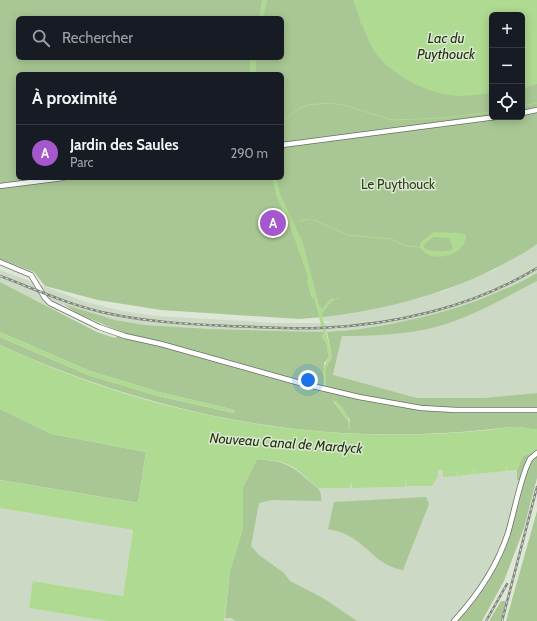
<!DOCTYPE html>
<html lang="fr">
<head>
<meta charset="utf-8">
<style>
  body { margin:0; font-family:Cabin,sans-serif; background:#20242c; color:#f1f3f6 }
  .controls { position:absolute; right:12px; top:12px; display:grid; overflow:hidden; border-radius:6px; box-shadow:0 2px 10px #0003 }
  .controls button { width:36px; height:36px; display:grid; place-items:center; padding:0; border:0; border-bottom:1px solid #363941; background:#171b24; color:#f1f3f6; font:20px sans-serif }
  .you { position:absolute; left:308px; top:380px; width:14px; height:14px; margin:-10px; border:3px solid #fff; border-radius:50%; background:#1a73e8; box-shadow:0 0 0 6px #1a73e833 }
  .badge { display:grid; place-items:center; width:26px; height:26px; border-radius:50%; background:#a558cb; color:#fff; font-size:13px; font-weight:700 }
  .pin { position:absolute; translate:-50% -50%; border:2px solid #fff; box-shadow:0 1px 4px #0006 }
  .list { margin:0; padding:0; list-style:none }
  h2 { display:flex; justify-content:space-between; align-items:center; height:52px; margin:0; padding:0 16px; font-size:17px }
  h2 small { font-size:13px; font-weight:400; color:#9ea1a6 }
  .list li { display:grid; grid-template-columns:26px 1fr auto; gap:12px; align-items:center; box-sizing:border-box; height:56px; padding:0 16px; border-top:1px solid #363941 }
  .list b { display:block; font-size:15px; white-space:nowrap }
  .list p { margin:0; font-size:13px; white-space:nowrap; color:#9ea1a6 }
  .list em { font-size:13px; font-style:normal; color:#9ea1a6 }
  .icon { flex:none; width:22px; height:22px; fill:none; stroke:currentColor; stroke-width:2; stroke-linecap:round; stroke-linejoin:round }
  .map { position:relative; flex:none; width:537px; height:621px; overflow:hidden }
  .search { position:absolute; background:#171b24; box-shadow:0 2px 10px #0003; left:16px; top:16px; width:268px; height:44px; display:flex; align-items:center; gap:10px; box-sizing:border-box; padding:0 14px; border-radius:6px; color:#9ea1a6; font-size:15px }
  .panel { position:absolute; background:#171b24; box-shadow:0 2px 10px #0003; left:16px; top:72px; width:268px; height:108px; border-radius:6px }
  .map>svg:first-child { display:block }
  .built { fill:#ccd9c4 }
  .green { fill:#a9c794; fill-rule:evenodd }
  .water { fill:#afda92; fill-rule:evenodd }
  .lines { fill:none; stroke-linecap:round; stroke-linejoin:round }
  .stream { stroke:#afda92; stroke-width:1 }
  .minor-casing { stroke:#687063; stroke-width:6 }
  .minor { stroke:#fff; stroke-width:4.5 }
  .rail-casing { stroke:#7f857b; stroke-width:2.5 }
  .rail { stroke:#dde6d7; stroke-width:1; stroke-dasharray:3; stroke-linecap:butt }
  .labels { text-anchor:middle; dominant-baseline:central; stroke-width:3; stroke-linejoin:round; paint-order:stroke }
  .park-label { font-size:13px; fill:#284210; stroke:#dde6d7 }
  .water-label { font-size:14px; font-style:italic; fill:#1d3703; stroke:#dde6d7 }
</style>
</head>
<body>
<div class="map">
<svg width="537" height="621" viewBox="0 0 537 621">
  <rect width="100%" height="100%" fill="#dde6d7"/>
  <path class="built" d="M537 244V273L495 294 460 307 420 318 363 329 324 332 211 329 145 325 115 320 63 304 57 311 0 282V270L86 302 122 311 157 316 275 323H332L318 318 392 305 444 291 494 270Z
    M537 281V393L484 398H417L333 376 342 336 387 335 437 327 476 312Z
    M257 459 350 488 351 482 352 488 405 487V480L437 470H443L444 477 457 469 458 476 473 474V467L475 474 507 471V464L508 471 517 470V480L525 483 508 538 497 566 477 598 457 621H224L230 571 242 533Z
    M0 508 133 530 123 596 34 581 29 608 107 621H0Z"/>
  <path class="green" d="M0 0H537V244C529 250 520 255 511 260 450 295 368 315 299 319L161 310 98 300 45 286 34 272 0 259ZM492 15H522V117H492ZM18 18H282V58H18ZM18 74H282V178H18Z
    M537 273V281C504 298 472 317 436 327 405 335 373 336 342 336L333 375 417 398H484L537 393V429C530 430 523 427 516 427 505 427 494 429 483 430 314 447 154 415 0 345V337L88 375 158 396 234 413 235 410 159 392 90 371 0 332V282L97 332 115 338 121 332 77 313 63 304 115 320 145 325 211 329 324 332 323 337 326 342 329 357 324 363 326 386V367L332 357 327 332C340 330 353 331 366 328 427 319 483 303 537 273ZM333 401H336L350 420 348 429V421Z
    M0 409 52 434 146 452 138 503 0 480Z
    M537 450V478L524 528 504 581 482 621H457C472 604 486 586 497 566 510 540 516 511 524 483L517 480V470L523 456Z
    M257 459C285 462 289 463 310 482 318 488 322 490 321 501L272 500 259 503 251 546 259 555 284 573 290 581 323 598 357 621H236L231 618H225L230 571 243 528V487Z
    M426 497 429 504 403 570C376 565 370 547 349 536 343 532 335 531 328 529L334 502Z
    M537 511V621H506Z
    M501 601H506L501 621H489Z"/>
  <path class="water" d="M262 0H267V2L263 18H259Z
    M353 0H537V84L522 89V15H492V93C481 94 469 96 458 96 429 95 391 75 374 51 369 43 366 34 363 26L360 23 361 22Z
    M250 58H256V74H250Z
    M272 178H277L280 194 303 243 319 305 321 308H323L330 299 333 298 334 301 331 302 322 314 332 357 326 367V386L323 385C323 374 322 367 329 357L326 342 321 338 324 336 314 298 312 299 307 282 308 277 291 229 276 195Z
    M434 232 459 233 466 235C467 258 427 264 420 247V243ZM433 237 449 238 453 248 451 250C442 252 432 252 424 248V245Z
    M0 332 90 371 159 392 235 410V413L158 396 88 375 0 337Z
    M0 345C153 417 321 447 489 430 498 429 507 427 516 427 523 427 530 430 537 429V450L523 456 517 470 508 471 506 465 507 471 475 474 473 467 474 474 458 476 457 469V476L443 477V470H438V476L432 486H407L406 479 405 487 352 488 351 482 350 488H319C311 483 305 475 297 470 286 461 271 460 257 459L243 487V528L230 571 224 621H107L29 608 33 581 123 596 133 530 0 508V480L138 503 146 452 52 434 0 409Z
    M333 400C343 403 351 419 350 429H348V421Z"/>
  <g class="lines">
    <path class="stream" d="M522 106 537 103
      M282 121 300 108 308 105 327 103 344 105 392 120 443 118 492 112
      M314 220 348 235 391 239 407 246 420 247
      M300 221 310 219
      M333 300 340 298"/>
    <defs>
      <path id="minor" d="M522 113 537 110
        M282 145 496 117
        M0 186 63 178
        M0 262 31 275 45 298 50 303 99 327 125 336 161 344 300 383 359 397 421 408 456 410H537
        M454 621C478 595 497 567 508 533 514 512 518 490 526 468L530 459 537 453"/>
    </defs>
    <use href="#minor" class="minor-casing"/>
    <use href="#minor" class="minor"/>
    <defs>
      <path id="rail" d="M0 276C35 289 69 305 106 313 147 322 188 324 229 326 259 327 290 329 320 328 394 325 473 307 537 268
        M486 621 507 584
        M502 621 537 487"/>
    </defs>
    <use href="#rail" class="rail-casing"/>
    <use href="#rail" class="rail"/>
  </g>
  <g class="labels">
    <g class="park-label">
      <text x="398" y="184">Le Puythouck</text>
    </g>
    <g class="water-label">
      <text x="446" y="38">Lac du<tspan x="446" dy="16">Puythouck</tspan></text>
      <text transform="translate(286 443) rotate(4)">Nouveau Canal de Mardyck</text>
    </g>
  </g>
</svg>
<div class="controls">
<button>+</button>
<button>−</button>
<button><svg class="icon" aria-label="locate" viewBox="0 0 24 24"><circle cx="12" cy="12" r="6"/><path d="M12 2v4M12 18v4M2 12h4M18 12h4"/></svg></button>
</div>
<div class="you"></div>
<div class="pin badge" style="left:273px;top:223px">A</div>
<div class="search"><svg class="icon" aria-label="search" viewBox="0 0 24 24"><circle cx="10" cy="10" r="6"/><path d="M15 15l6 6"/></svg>Rechercher</div>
<section class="panel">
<h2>À proximité<small></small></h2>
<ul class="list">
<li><span class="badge">A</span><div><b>Jardin des Saules</b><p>Parc</p></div><em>290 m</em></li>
</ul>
</section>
</div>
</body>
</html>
